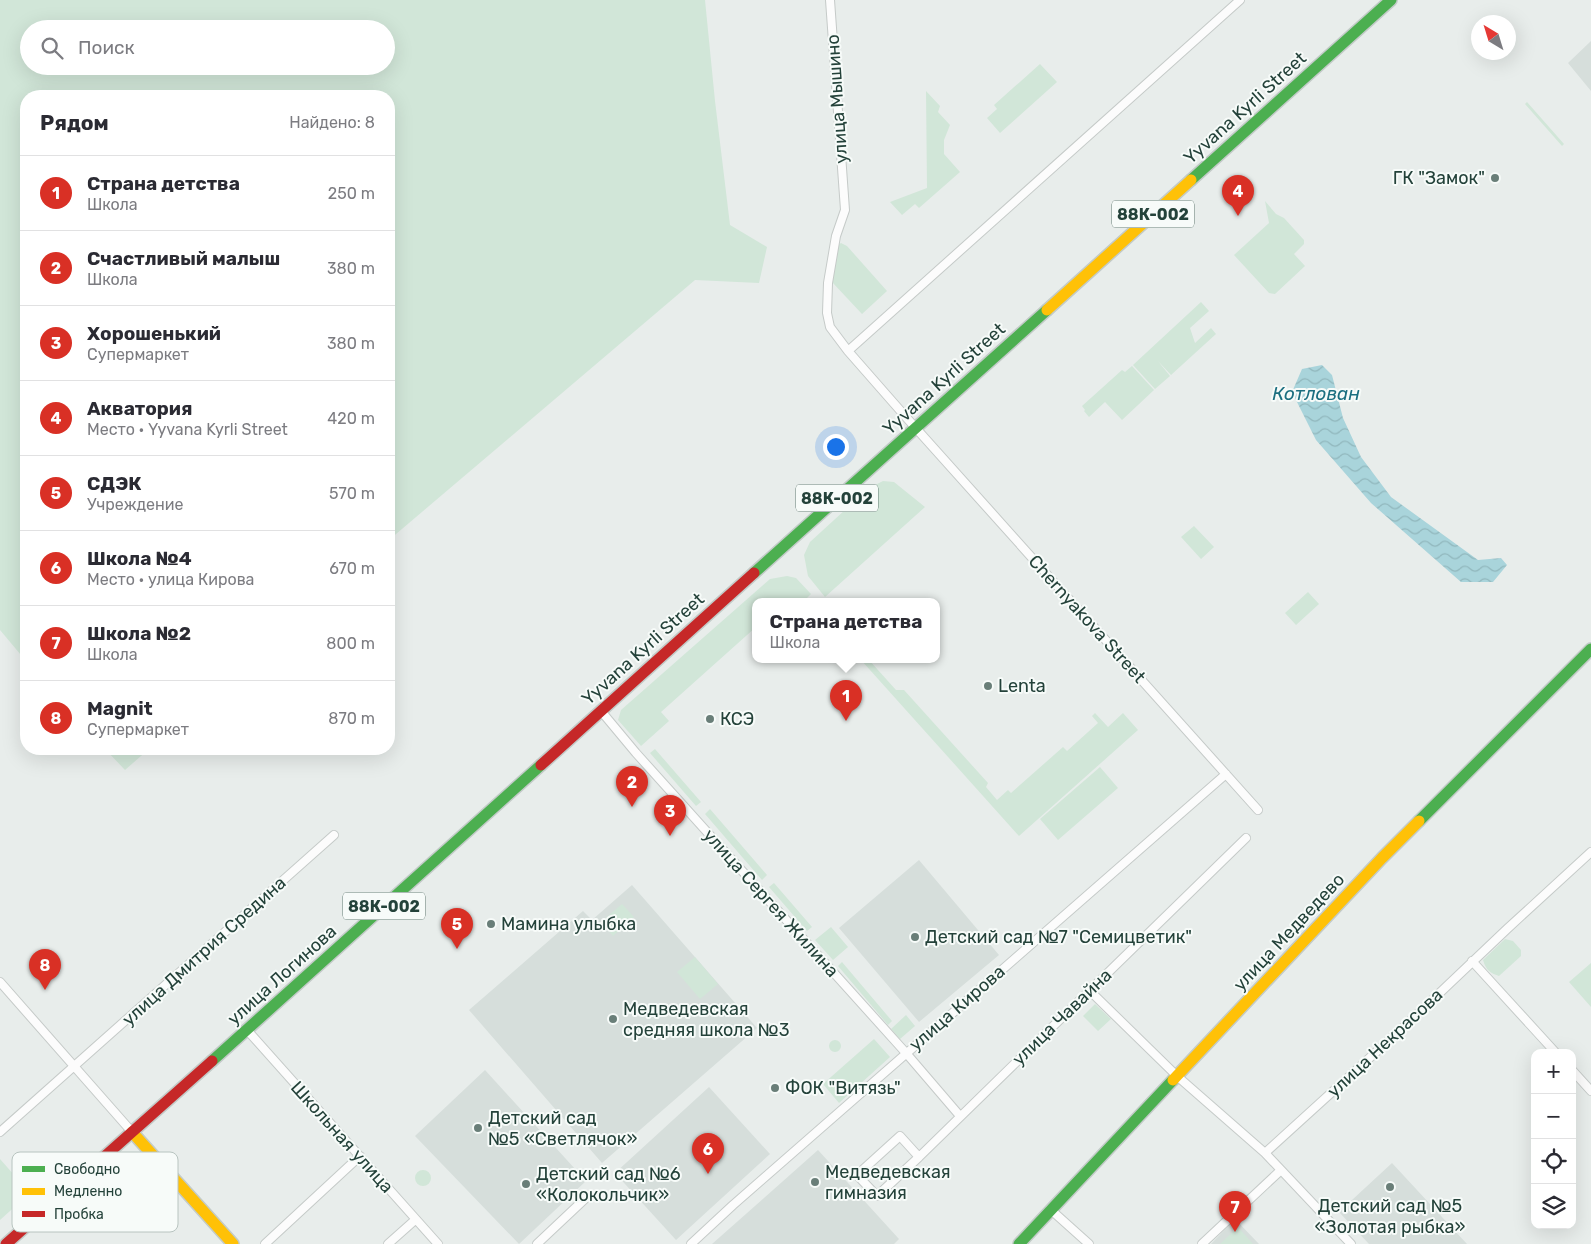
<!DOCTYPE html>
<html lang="ru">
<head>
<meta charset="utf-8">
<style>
  body { margin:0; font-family:Rubik,sans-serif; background:#f7f7f7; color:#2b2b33 }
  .controls { position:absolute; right:15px; bottom:15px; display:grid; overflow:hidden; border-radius:10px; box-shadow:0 5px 20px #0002 }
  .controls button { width:45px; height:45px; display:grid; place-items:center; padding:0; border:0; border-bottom:1px solid #e1e1e2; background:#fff; color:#2b2b33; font:25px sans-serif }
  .compass { position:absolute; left:1471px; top:15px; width:45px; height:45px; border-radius:50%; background:#fff; box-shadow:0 5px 20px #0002; rotate:322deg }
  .you { position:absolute; left:835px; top:446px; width:18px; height:18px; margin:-12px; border:4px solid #fff; border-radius:50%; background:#1a73e8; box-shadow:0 0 0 8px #1a73e833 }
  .badge { display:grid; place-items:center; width:32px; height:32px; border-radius:50%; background:#d93025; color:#fff; font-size:16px; font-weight:700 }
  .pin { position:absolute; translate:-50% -41px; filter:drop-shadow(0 1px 2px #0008) }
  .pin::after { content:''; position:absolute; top:26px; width:18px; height:15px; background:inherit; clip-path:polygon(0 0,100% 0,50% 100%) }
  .popup { position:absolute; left:752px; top:598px; width:188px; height:65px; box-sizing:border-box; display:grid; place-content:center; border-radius:10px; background:#fff; filter:drop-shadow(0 1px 4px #0005); font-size:16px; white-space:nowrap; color:#7c7c81 }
  .popup b { font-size:19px; color:#2b2b33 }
  .popup::after { content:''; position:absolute; left:50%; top:100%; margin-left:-10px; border:10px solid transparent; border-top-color:#fff }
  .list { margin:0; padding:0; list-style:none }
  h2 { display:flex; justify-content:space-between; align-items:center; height:65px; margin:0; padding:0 20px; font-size:21px }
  h2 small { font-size:16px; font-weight:400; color:#7c7c81 }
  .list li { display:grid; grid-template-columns:32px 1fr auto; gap:15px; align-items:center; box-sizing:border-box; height:75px; padding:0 20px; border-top:1px solid #e1e1e2 }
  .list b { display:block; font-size:19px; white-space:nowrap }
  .list p { margin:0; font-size:16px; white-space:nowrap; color:#7c7c81 }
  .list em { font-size:16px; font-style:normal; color:#7c7c81 }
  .icon { flex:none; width:28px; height:28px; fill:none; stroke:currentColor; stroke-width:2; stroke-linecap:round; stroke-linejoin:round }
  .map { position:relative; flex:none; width:1591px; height:1244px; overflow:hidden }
  .search { position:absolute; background:#fff; box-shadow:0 5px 20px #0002; left:20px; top:20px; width:375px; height:55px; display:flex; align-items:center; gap:12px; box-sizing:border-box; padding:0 18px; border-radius:28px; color:#7c7c81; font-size:19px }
  .panel { position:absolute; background:#fff; box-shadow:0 5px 20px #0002; left:20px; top:90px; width:375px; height:665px; border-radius:20px }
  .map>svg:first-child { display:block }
  .built { fill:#d6dedb }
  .green { fill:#d1e6d8; fill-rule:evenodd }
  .water { fill:url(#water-waves) }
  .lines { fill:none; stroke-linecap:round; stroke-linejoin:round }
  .street-casing { stroke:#c5cac8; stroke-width:10 }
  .fast-casing { stroke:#c3cbc8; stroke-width:14 }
  .slow-casing { stroke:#c3cbc8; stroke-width:14 }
  .jam-casing { stroke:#c3cbc8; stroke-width:14 }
  .street { stroke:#fcfcfc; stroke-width:8 }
  .fast { stroke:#4caf50; stroke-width:11 }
  .slow { stroke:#ffc107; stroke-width:11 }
  .jam { stroke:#c62828; stroke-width:11 }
  .poi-dot { fill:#697e78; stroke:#f7fbf9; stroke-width:2 }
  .labels { text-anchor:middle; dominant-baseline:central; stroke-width:4; stroke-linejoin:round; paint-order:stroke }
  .shield { fill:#f7fbf9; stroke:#637a73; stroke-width:1 }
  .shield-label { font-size:16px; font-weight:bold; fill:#24423a }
  .street-label { font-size:18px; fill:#24423a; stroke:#f7fbf9 }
  .poi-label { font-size:18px; fill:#24423a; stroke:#f7fbf9; text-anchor:start }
  .water-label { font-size:19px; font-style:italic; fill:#1c6f80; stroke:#f7fbf9 }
  .key { fill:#f7fbf9; stroke:#b8c4c0; stroke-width:1 }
  .key-label { font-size:14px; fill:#24423a }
</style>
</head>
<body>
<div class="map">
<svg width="1591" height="1244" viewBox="0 0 1591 1244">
  <defs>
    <pattern id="water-waves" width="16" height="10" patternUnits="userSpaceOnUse" patternTransform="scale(1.25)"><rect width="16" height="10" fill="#a9d4db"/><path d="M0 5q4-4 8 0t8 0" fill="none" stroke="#91b7bd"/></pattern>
  </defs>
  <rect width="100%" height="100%" fill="#e8edeb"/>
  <path class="built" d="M1591 41V91L1568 63Z
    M919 860 999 955 919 1022 839 928Z
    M632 885 757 1028 602 1163 469 1010 583 911 592 920Z
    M485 1070 586 1181 519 1244 415 1136Z
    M709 1087 770 1154 676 1240 615 1173Z
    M818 1150 899 1239 894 1244H712Z
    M1392 1163 1467 1244H1369L1339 1212Z
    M1235 1219 1259 1244H1211Z"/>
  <path class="green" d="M0 0H705L715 101 730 225 767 247 759 283 695 280 389 540V96H26V661L0 630ZM29 29H386V66H29Z
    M1040 64 1057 82 1000 133 987 118 997 109 994 105Z
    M926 91 940 106 938 112 950 125 944 140V154L960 172 919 208 915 204 902 215 890 202 927 188Z
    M1527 102 1564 144 1562 146 1525 104Z
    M1265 201 1276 214 1284 218 1304 240V244L1294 254 1305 266 1275 294 1269 293 1234 255 1269 223Z
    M841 243 847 246 887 291 862 314 832 282 838 245Z
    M1201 302 1209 311 1190 328 1195 343 1211 328 1216 334 1171 375 1158 361 1170 376 1155 389 1133 365Z
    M1132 366 1154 390 1122 420 1105 402 1089 417 1084 411 1085 410 1082 406 1122 370 1125 372Z
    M883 481 894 482 925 507 825 597 808 576 804 555 810 542 869 488Z
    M1194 526 1214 547 1201 559 1181 537Z
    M787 576 796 578 811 594 803 602H756V627L661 712 669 721 641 746 618 720 621 710 770 579Z
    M1308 592 1319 604 1296 625 1285 613Z
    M861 660H869L896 690H904L988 783 986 787 997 800 1008 790 1011 793 1063 747 1067 751 1098 723 1092 716 1095 713 1108 727 1123 713 1138 730 1019 836Z
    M105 749H149L125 770Z
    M655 749 701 802 696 806 650 753Z
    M1100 767 1118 788 1058 840 1040 819Z
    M710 809 767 875 762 880 705 814Z
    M774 883 812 927 807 931 769 887Z
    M622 904 634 917 613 936 601 922Z
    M831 927 848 947 833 960 815 940Z
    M1505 939 1513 941 1521 950V956L1499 976C1490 973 1486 970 1483 960Z
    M695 957 718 984 700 999 677 972Z
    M842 962 892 1021 888 1025 838 966Z
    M1591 963V1007L1569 982Z
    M1095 1004 1111 1019 1098 1031 1083 1016Z
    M906 1015 915 1026 900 1039 891 1029Z
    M874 1039 890 1057 839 1103 823 1084Z
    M829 1046a6 6 0 1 1 12 0a6 6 0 1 1-12 0Z
    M0 1159 30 1193 0 1220Z
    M415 1178a8 8 0 1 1 16 0a8 8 0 1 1-16 0Z
    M1238 1227 1253 1244H1220Z"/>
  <path class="water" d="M1322 365 1332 375 1343 418 1361 457 1391 497 1478 560 1501 558 1507 565 1493 582H1461L1371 503 1316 440 1292 392 1302 369Z"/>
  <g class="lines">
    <defs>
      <path id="street" d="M830 0 845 210 836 236 828 283 827 313 830 327 848 351 905 416 1258 810
        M848 351 1240 0
        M601 711 636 753 906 1053 960 1116
        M1472 961 1556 1053
        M0 982 132 1132
        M1089 990 1177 1076 1265 1153 1351 1244
        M247 1030 438 1244
        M1572 1070 1591 1091
        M0 1132 334 835
        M1265 1153 1408 1023 1507 929 1591 852
        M919 1157 900 1136 857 1175 877 1196 919 1157 1246 838
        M1050 1209 1089 1244
        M265 1244 360 1156
        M388 1244 415 1220
        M537 1244 589 1195
        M691 1244 733 1205 1226 774
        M1202 1244 1281 1170"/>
      <path id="fast" d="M1191 180 1391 0
        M754 573 1047 310
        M1419 821 1591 649
        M212 1061 541 765
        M1019 1244 1173 1080"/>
      <path id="slow" d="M1047 310 1191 180
        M1173 1080 1382 858 1419 821
        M132 1132 233 1244"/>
      <path id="jam" d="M541 765 754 573
        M6 1244 212 1061"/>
    </defs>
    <use href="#street" class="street-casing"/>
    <use href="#fast" class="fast-casing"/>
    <use href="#slow" class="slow-casing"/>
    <use href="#jam" class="jam-casing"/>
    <use href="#street" class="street"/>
    <use href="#fast" class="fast"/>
    <use href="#slow" class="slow"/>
    <use href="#jam" class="jam"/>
  </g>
  <g class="poi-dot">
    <circle cx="1495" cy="178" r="5"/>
    <circle cx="988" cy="686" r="5"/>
    <circle cx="710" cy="719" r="5"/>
    <circle cx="491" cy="924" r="5"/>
    <circle cx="915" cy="937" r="5"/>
    <circle cx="613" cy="1019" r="5"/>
    <circle cx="775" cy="1088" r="5"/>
    <circle cx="478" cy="1128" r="5"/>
    <circle cx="815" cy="1182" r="5"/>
    <circle cx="526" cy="1184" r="5"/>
    <circle cx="1390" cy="1187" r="5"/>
  </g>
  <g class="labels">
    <g class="shield">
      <rect x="1112" y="200.5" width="82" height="27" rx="4"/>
      <rect x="796" y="484.5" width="82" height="27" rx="4"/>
      <rect x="343" y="892.5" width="82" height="27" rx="4"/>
    </g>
    <g class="shield-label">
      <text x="1153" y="214">88К-002</text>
      <text x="837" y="498">88К-002</text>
      <text x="384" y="906">88К-002</text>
    </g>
    <g class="street-label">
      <text transform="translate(837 99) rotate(-94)">улица Мышино</text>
      <text transform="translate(1245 108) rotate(-42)">Yyvana Kyrli Street</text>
      <text transform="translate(944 379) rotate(-42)">Yyvana Kyrli Street</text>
      <text transform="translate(1087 619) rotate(48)">Chernyakova Street</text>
      <text transform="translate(643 649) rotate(-42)">Yyvana Kyrli Street</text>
      <text transform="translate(771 903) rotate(48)">улица Сергея Жилина</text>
      <text transform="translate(1289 932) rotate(-47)">улица Медведево</text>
      <text transform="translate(204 951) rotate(-42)">улица Дмитрия Средина</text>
      <text transform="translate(282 975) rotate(-42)">улица Логинова</text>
      <text transform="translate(957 1008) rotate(-41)">улица Кирова</text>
      <text transform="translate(1062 1017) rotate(-44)">улица Чавайна</text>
      <text transform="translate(1385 1043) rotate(-43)">улица Некрасова</text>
      <text transform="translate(342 1137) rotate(48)">Школьная улица</text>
    </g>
    <g class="poi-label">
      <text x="1485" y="178" text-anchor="end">ГК "Замок"</text>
      <text x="998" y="686">Lenta</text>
      <text x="720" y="719">КСЭ</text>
      <text x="501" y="924">Мамина улыбка</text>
      <text x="925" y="937">Детский сад №7 "Семицветик"</text>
      <text x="623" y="1009">Медведевская<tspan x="623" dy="21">средняя школа №3</tspan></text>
      <text x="785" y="1088">ФОК "Витязь"</text>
      <text x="488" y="1118">Детский сад<tspan x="488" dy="21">№5 «Светлячок»</tspan></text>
      <text x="825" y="1172">Медведевская<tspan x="825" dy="21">гимназия</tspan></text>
      <text x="536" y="1174">Детский сад №6<tspan x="536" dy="21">«Колокольчик»</tspan></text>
      <text x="1390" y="1206" text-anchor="middle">Детский сад №5<tspan x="1390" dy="21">«Золотая рыбка»</tspan></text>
    </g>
    <g class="water-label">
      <text x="1316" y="393">Котлован</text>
    </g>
  </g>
  <rect x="12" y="1152" width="166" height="80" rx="8" class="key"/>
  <rect x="22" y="1166" width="23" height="6" fill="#4caf50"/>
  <rect x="22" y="1188" width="23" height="7" fill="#ffc107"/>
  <rect x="22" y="1211" width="23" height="6" fill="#c62828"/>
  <g class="key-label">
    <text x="54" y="1174">Свободно</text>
    <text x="54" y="1196">Медленно</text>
    <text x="54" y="1219">Пробка</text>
  </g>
</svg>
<div class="controls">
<button>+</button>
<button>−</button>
<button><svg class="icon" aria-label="locate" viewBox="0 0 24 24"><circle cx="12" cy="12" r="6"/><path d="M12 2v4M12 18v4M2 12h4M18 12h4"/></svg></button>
<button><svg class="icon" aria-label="layers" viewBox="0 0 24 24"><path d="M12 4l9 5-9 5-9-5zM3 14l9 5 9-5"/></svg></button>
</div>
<svg class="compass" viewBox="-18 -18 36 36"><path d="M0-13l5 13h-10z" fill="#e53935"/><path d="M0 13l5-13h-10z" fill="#7c7c81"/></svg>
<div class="you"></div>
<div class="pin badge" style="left:846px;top:721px">1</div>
<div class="popup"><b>Страна детства</b>Школа</div>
<div class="pin badge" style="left:632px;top:807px">2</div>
<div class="pin badge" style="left:670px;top:836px">3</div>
<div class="pin badge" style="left:1238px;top:216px">4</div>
<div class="pin badge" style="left:457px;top:949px">5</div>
<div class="pin badge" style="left:708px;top:1174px">6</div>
<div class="pin badge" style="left:1235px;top:1232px">7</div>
<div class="pin badge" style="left:45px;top:990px">8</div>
<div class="search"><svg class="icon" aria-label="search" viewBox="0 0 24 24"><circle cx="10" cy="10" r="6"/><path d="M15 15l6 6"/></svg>Поиск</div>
<section class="panel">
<h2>Рядом<small>Найдено: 8</small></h2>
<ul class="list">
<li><span class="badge">1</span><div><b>Страна детства</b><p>Школа</p></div><em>250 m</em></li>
<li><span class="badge">2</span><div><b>Счастливый малыш</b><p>Школа</p></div><em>380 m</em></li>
<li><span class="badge">3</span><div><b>Хорошенький</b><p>Супермаркет</p></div><em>380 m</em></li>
<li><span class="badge">4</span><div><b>Акватория</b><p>Место · Yyvana Kyrli Street</p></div><em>420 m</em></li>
<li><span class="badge">5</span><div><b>СДЭК</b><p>Учреждение</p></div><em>570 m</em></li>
<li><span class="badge">6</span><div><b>Школа №4</b><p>Место · улица Кирова</p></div><em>670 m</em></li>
<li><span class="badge">7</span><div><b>Школа №2</b><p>Школа</p></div><em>800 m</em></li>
<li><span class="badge">8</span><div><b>Magnit</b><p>Супермаркет</p></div><em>870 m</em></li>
</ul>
</section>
</div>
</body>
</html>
